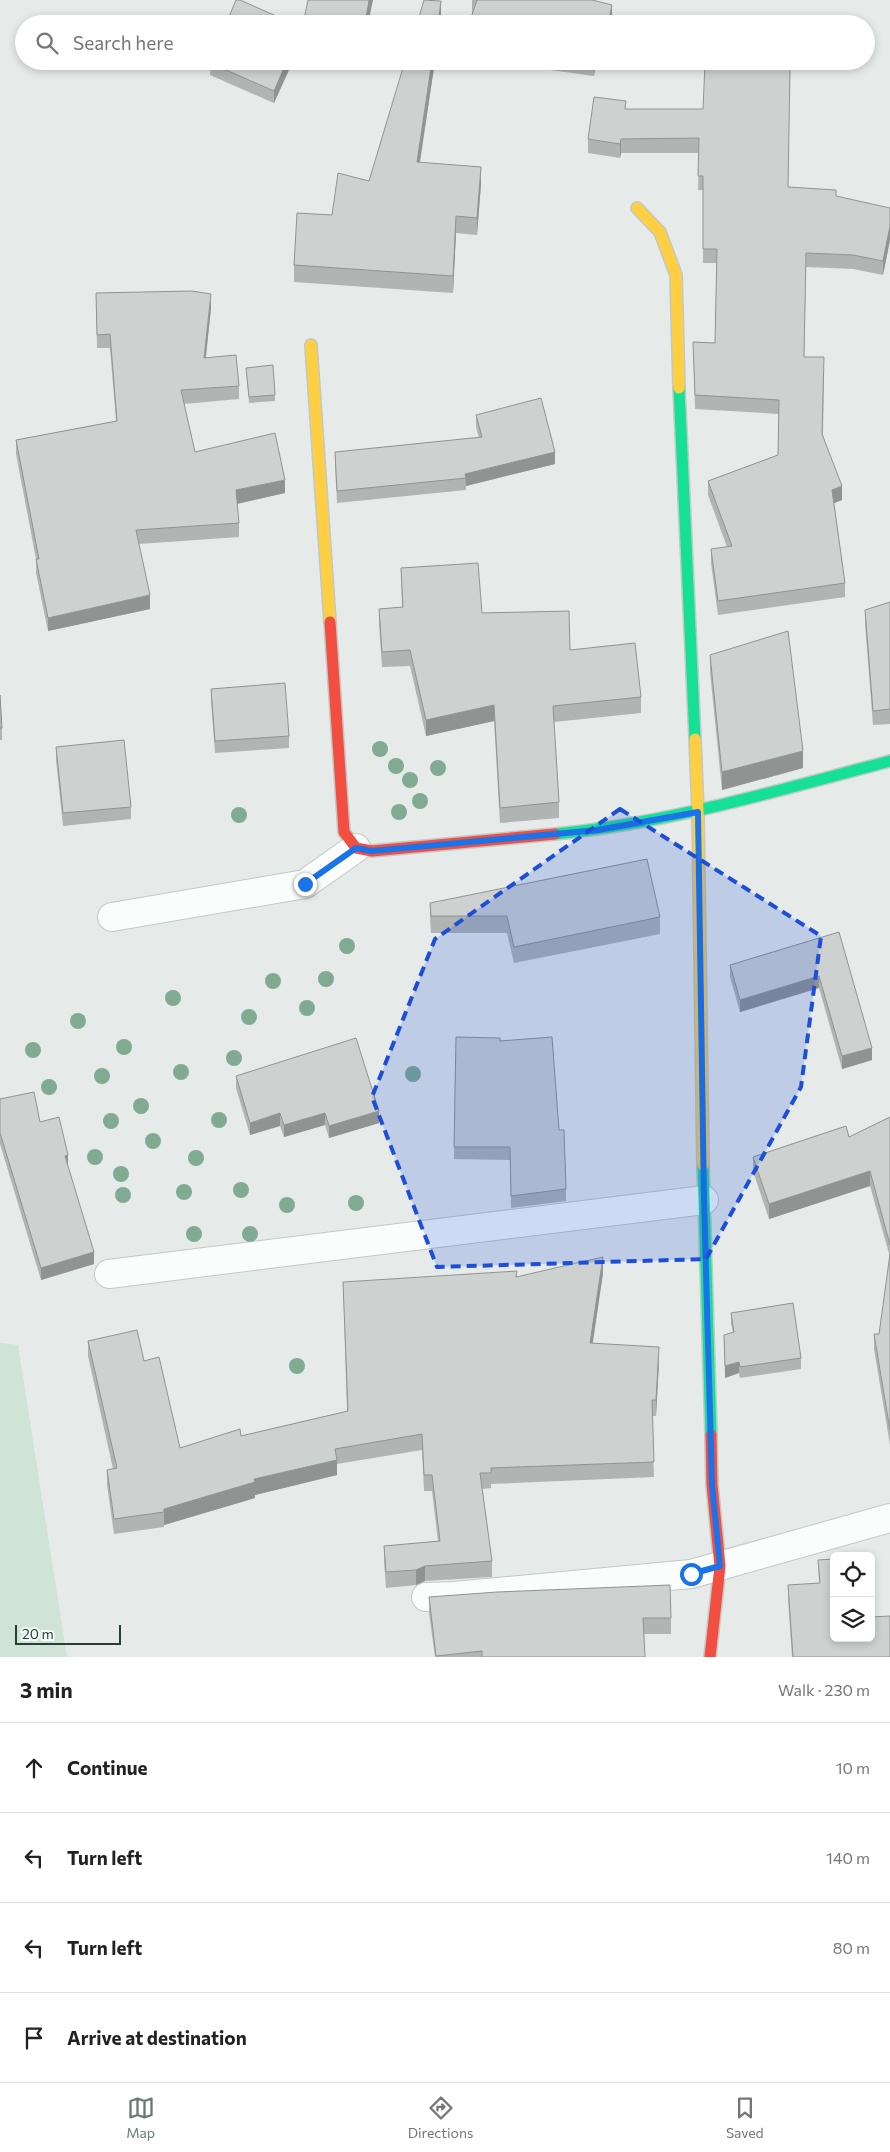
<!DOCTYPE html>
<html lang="en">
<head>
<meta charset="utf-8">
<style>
  body { margin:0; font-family:Commissioner,sans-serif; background:#f6f6f6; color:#222 }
  .controls { position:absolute; right:15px; bottom:15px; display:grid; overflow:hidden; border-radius:8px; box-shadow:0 2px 8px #0003 }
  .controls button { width:45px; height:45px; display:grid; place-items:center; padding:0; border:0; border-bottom:1px solid #e0e0e0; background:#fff; color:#222; font:25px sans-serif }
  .scale { position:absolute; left:15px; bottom:12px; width:106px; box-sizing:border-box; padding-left:5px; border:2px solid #233f38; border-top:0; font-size:14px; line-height:18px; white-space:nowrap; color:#233f38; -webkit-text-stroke:4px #f4faf7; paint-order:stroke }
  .stop { position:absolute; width:15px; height:15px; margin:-11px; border:4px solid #1a73e8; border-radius:50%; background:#fff }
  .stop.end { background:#1a73e8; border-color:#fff; box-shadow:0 1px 5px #0008 }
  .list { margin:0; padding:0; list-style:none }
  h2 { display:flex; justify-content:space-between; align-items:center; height:65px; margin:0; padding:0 20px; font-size:21px }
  h2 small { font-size:16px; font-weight:400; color:#767676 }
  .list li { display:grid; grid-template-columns:32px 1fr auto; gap:15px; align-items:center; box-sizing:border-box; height:90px; padding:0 20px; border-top:1px solid #e0e0e0 }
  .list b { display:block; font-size:19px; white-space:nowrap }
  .list em { font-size:16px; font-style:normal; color:#767676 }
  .icon { flex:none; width:28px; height:28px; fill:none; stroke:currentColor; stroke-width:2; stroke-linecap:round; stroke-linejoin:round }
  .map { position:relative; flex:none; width:890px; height:1657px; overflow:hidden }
  .search { position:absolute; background:#fff; box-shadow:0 2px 8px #0003; left:15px; right:15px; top:15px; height:55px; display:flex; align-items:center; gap:12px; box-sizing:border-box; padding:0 18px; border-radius:28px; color:#767676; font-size:19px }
  .sheet { height:425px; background:#fff }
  nav { display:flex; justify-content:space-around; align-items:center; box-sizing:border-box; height:70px; border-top:1px solid #e0e0e0; background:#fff; font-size:14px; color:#767676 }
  nav a { display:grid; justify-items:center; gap:2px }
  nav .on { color:#677b76 }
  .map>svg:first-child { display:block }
  .green { fill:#cfe4d6 }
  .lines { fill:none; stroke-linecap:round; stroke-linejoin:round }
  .street-casing { stroke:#c3c8c6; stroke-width:30 }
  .fast-casing { stroke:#c1c9c6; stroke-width:14 }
  .slow-casing { stroke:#c1c9c6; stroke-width:14 }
  .jam-casing { stroke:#c1c9c6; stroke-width:14 }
  .street { stroke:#fbfcfc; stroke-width:28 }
  .fast { stroke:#16e098; stroke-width:11 }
  .slow { stroke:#ffcf43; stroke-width:11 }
  .jam { stroke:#f24e42; stroke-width:11 }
  .tree { fill:#81aa93 }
  .wall { fill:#b0b5b3 }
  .shaded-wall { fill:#909392 }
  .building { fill:#cdd2d0; stroke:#909392 }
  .route { stroke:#1a73e8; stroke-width:6 }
  .marked { fill:#1d4ed8; fill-opacity:0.2; stroke:#1d4ed8; stroke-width:4; stroke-dasharray:10 6; stroke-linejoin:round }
</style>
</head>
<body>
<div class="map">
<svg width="890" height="1657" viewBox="0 0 890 1657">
  <rect width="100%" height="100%" fill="#e6ebe9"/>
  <path class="green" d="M0 1343 18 1345 67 1657H0Z"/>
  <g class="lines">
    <defs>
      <path id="street" d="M112 917 305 884 356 848
        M109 1274 704 1200
        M426 1597 454 1596 691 1574 890 1518"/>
      <path id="fast" d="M679 388 695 739
        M555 834C670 823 779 790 890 761
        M703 1165 711 1435"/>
      <path id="slow" d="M637 208 660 232 676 275 679 388
        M311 345 330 622
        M695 739 698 812 703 1165"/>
      <path id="jam" d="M330 622 344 832 356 848 372 851 555 834
        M710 1657 720 1566 712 1485 711 1435"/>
    </defs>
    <use href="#street" class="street-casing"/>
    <use href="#fast" class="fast-casing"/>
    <use href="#slow" class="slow-casing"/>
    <use href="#jam" class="jam-casing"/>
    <use href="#street" class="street"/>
    <use href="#fast" class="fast"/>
    <use href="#slow" class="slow"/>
    <use href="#jam" class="jam"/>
  </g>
  <g class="tree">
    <circle cx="380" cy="749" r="8"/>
    <circle cx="396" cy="766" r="8"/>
    <circle cx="438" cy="768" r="8"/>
    <circle cx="410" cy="780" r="8"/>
    <circle cx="420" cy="801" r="8"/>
    <circle cx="399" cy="812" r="8"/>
    <circle cx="239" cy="815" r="8"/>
    <circle cx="347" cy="946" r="8"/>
    <circle cx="326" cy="979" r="8"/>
    <circle cx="273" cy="981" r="8"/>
    <circle cx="173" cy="998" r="8"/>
    <circle cx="307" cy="1008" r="8"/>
    <circle cx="249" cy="1017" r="8"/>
    <circle cx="78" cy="1021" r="8"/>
    <circle cx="124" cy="1047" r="8"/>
    <circle cx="33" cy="1050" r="8"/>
    <circle cx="234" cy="1058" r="8"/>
    <circle cx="181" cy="1072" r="8"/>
    <circle cx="413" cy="1074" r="8"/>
    <circle cx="102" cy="1076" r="8"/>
    <circle cx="49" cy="1087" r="8"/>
    <circle cx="141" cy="1106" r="8"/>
    <circle cx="219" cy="1120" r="8"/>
    <circle cx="111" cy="1121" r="8"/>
    <circle cx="153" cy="1141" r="8"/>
    <circle cx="95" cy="1157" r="8"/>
    <circle cx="196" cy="1158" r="8"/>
    <circle cx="121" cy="1174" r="8"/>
    <circle cx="241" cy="1190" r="8"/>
    <circle cx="184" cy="1192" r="8"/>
    <circle cx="123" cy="1195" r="8"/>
    <circle cx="356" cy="1203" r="8"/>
    <circle cx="287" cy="1205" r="8"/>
    <circle cx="194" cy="1234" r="8"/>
    <circle cx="250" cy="1234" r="8"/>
    <circle cx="297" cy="1366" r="8"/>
  </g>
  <path class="wall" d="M472 0H592L612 21V24H469L472 14Z
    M211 61H293L274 103 210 75Z
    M435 61 420 163 481 184 477 235 456 233 453 293 294 282V265L332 215 369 181Z
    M515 61H596L594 76 536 68Z
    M626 109H703L788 187 890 208V240L883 275 853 269 806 267 804 357 824 372 823 435 842 500 834 503 845 583V597L718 615 711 563V549L727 547 708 495V481L778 455 779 414 695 409 693 342 715 343 717 263H703V190H698L699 153H621L620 158 588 153V139Z
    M96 293 211 308 206 358 239 386V399L184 404 195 452 285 493 237 504 239 523V537L139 544 150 609 48 631 36 573V559L16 454V440L116 421 110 348H97Z
    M246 368 275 395V401L249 403Z
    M476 415 555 464 466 486V490L337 503 335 465V452L479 438 476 427Z
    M401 568 482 613 570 650 641 697V713L554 722 559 802V818L500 823 494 721 426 736 410 666 382 667 379 624V609L402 607Z
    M890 602V724L873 725 865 624V610Z
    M710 655 803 768 722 790 710 672Z
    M211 689 289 736V748L215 753 211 701Z
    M0 695 2 728V740H0Z
    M56 747 131 807V819L63 826 56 760Z
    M430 903 660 917V934L514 963 507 933H431L430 919Z
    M839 932 872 1060 842 1069 819 988 740 1012 730 977V965Z
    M456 1037 500 1041 559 1130 566 1189V1201L511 1208 510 1160 454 1159Z
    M236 1076 379 1123 329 1138 325 1125 284 1137 280 1126 250 1135 236 1088Z
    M0 1099 40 1122 68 1167 94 1264 41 1280 0 1144Z
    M890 1117V1445L874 1349V1334H879L890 1257 870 1186 769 1219 753 1171V1157L849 1137Z
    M603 1273 593 1343 659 1363 656 1416H652L654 1477 491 1484V1488L482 1489 492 1561V1577L425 1581 416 1585 386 1588 384 1561V1546L438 1541 432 1491H424L422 1450 337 1464V1475L255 1495V1498L164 1525V1527L114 1534 107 1485V1470L113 1469 88 1356V1341L144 1361 180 1448 241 1436 347 1411 343 1282 517 1277Z
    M731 1313 801 1358V1369L740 1378 739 1373 725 1378 724 1335 733 1332 731 1324Z
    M818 1560 834 1638 890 1657H792L788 1599V1585L819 1583Z
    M429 1597 671 1618V1634H644L645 1657H435L429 1613Z"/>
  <path class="shaded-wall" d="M369 0H373L368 24H365Z
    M441 1V17L440 24H438Z
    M612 5V24H608Z
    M287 61H293L274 103V91Z
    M432 61H435L417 179V162Z
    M594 61H596L594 76Z
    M621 139V153L620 158V144Z
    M481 167V184L477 235V218Z
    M456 216V233L453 293V276Z
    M890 226V240L883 275V261Z
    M211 294V308L204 372V358Z
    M555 452V464L466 486 465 474Z
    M285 480V493L236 504V490Z
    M842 486V500L832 504V490Z
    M150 595V609L48 631V618Z
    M494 705V721L426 736V720Z
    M803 751V768L722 790V772Z
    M819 976V988L740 1012V1000Z
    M872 1048V1060L842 1069V1056Z
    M379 1111V1123L329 1138V1126Z
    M280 1113V1126L250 1135V1123Z
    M325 1113V1125L284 1137V1125Z
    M68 1155V1167L65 1156Z
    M870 1171V1186L769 1219V1204Z
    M94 1252V1264L41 1280V1268Z
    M603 1257V1273L590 1359V1343Z
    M659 1347V1363L656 1416V1400Z
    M739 1362V1373L725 1378V1366Z
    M337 1460V1475L255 1495V1498L164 1525V1509L254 1479Z
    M425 1566V1581L416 1585V1570Z"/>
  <path class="building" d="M236 0H240L294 24H226Z
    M308 0H369L365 24H303Z
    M424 0 441 1 438 24H417Z
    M477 0H592L612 5 608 24H469Z
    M211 61H287L274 91 210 63Z
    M405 61H432L417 162 481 167 477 218 456 216 453 276 294 265 297 213 332 215 338 173 369 181Z
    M705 64 790 68 788 187 836 190V196L890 208V226L883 261 853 255 806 253 804 357H824L822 434 842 486 832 490 845 583 718 601 711 549 732 546 708 481 778 455 779 400 695 395 693 342 715 343 717 249H703V176H698L699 138 621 139 620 144 588 139 594 97 626 101 625 109H703Z
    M192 291 211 294 204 358 236 355 239 386 181 390 195 452 275 433 285 480 236 490 239 523 136 530 150 595 48 618 36 559H39L16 440 117 421 110 334 97 335 96 293Z
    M273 365 275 395 249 397 246 368Z
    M541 398 555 452 465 474 466 478 337 491 335 452 482 437 476 415Z
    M478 563 482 613 569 611 570 650 635 643 641 697 553 706 559 802 500 808 494 705 426 720 410 650 382 652 379 609 403 607 401 568Z
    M890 602V709L873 711 865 610Z
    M788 631 803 751 722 772 710 655Z
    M285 683 289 736 215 741 211 689Z
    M0 695 2 728H0Z
    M124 740 131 807 63 813 56 747Z
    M647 859 660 917 514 947 507 916H431L430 903Z
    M839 932 872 1048 842 1056 819 976 740 1000 730 965Z
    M456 1037 500 1038V1041L552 1037 559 1130H564L566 1189 511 1196 510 1147H454Z
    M356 1038 379 1111 329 1126 325 1113 284 1125 280 1113 250 1123 236 1076Z
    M34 1092 40 1122 59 1117 68 1155 65 1156 94 1252 41 1268 0 1133V1099Z
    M890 1117V1245L870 1171 769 1204 753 1157 846 1126 849 1137Z
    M890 1254V1430L874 1334H879Z
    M603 1257 590 1343 659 1347 656 1400H652L654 1462 491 1468V1473H480L492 1561 425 1566 416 1570 386 1572 384 1546 440 1541 432 1475H424L422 1434 335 1449 337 1460 254 1479 255 1482 164 1509V1512L114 1519 107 1470 117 1468 88 1341 137 1330 144 1361 159 1357 180 1448 240 1429 241 1436 348 1411 343 1282 517 1271 516 1277Z
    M793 1303 801 1358 740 1367 739 1362 725 1366 724 1335 734 1332 731 1313Z
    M834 1559V1638H871V1617L890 1616V1657H793L788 1585 820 1583 818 1560Z
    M670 1585 671 1618H643L645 1657H482V1651L436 1656 429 1597 497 1592Z"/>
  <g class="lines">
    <path class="route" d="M305 884 356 848 372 851 598 830 698 812 704 1200 712 1485 720 1566 691 1574"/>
  </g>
  <path class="marked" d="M620 809 821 936 801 1087 706 1259 437 1267 372 1097 435 939Z"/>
</svg>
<div class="controls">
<button><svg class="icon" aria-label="locate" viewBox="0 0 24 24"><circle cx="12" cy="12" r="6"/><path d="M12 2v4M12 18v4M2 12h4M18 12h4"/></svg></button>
<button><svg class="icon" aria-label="layers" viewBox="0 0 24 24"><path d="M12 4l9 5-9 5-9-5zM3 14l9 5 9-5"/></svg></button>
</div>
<div class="scale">20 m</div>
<div class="stop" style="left:691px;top:1574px"></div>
<div class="stop end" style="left:305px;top:884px"></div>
<div class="search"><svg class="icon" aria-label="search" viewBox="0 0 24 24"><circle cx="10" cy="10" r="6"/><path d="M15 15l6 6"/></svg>Search here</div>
</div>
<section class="sheet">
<h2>3 min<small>Walk · 230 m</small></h2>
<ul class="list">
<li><svg class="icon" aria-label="ahead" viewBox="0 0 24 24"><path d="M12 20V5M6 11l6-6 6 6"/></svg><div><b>Continue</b></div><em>10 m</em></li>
<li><svg class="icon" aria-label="left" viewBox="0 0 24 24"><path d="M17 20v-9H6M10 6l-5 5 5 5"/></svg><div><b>Turn left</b></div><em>140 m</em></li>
<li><svg class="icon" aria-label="left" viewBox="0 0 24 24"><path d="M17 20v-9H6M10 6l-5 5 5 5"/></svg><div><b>Turn left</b></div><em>80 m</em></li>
<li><svg class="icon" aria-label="arrive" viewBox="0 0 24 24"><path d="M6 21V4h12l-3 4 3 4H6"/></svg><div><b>Arrive at destination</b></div></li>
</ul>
</section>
<nav>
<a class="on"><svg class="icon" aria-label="map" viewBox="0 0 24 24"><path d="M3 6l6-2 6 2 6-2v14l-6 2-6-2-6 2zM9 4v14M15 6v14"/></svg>Map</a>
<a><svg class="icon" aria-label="directions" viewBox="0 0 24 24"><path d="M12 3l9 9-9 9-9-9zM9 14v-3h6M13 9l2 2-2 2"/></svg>Directions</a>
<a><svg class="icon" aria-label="saved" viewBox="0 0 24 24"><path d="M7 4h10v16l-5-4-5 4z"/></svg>Saved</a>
</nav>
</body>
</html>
